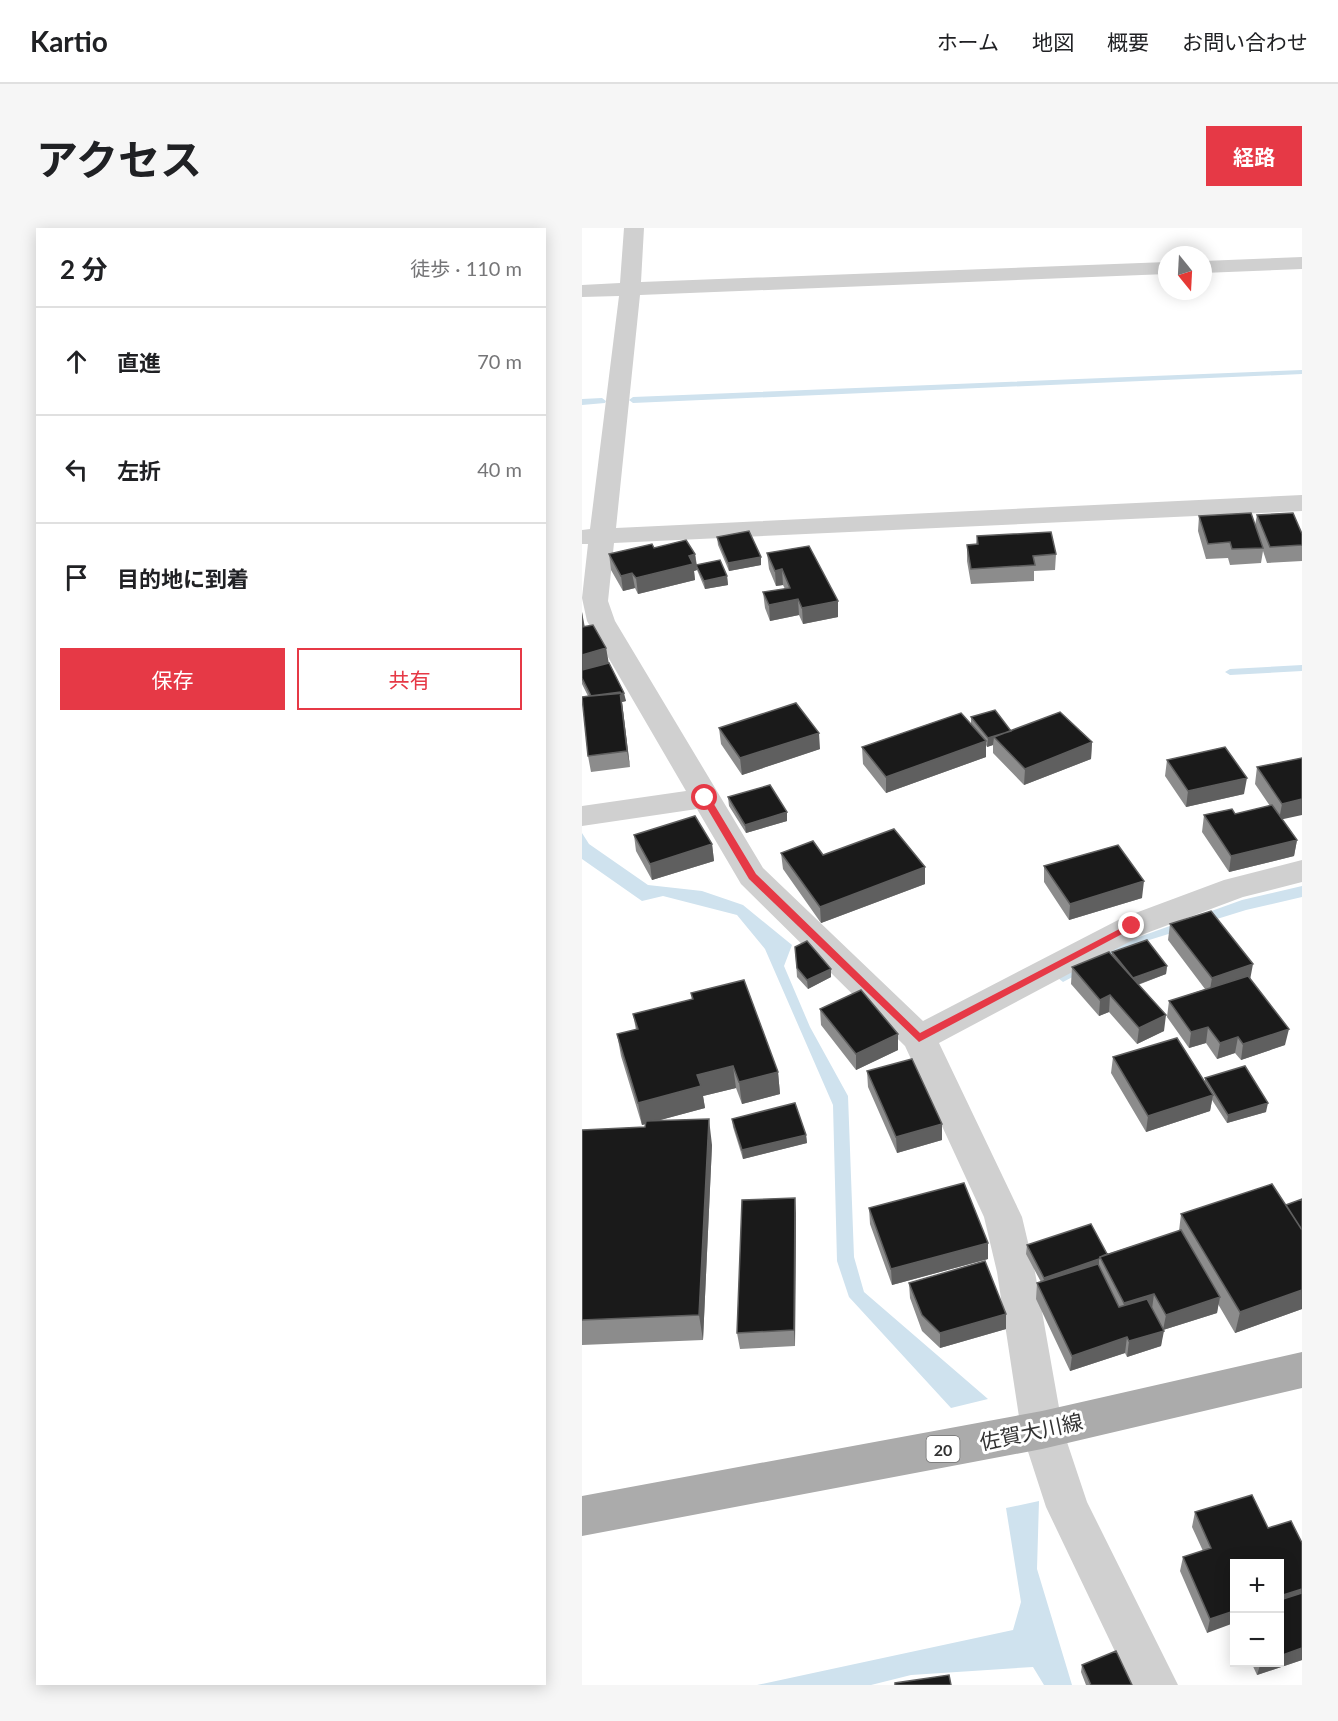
<!DOCTYPE html>
<html lang="ja">
<head>
<meta charset="utf-8">
<style>
  body { margin:0; font-family:Lato,"Noto Sans JP",sans-serif; background:#f6f6f6; color:#202124 }
  .controls { position:absolute; right:18px; bottom:18px; display:grid; overflow:hidden; border-radius:0px; box-shadow:0 3px 15px #0003 }
  .controls button { width:54px; height:54px; display:grid; place-items:center; padding:0; border:0; border-bottom:2px solid #e0e0e0; background:#fff; color:#202124; font:30px sans-serif }
  .compass { position:absolute; left:576px; top:18px; width:54px; height:54px; border-radius:50%; background:#fff; box-shadow:0 3px 15px #0003; rotate:162deg }
  .stop { position:absolute; width:18px; height:18px; margin:-14px; border:4px solid #e63946; border-radius:50%; background:#fff }
  .stop.end { background:#e63946; border-color:#fff; box-shadow:0 2px 6px #0008 }
  .list { margin:0; padding:0; list-style:none }
  h2 { display:flex; justify-content:space-between; align-items:center; height:78px; margin:0; padding:0 24px; font-size:26px }
  h2 small { font-size:20px; font-weight:400; color:#757577 }
  .list li { display:grid; grid-template-columns:39px 1fr auto; gap:18px; align-items:center; box-sizing:border-box; height:108px; padding:0 24px; border-top:2px solid #e0e0e0 }
  .list b { display:block; font-size:22px; white-space:nowrap }
  .list em { font-size:20px; font-style:normal; color:#757577 }
  .actions { display:flex; gap:12px; padding:18px 24px }
  .actions a { flex:1; padding:14px 0; border:2px solid #e63946; border-radius:0px; text-align:center; font-size:21px; color:#e63946 }
  .actions .main { background:#e63946; color:#fff }
  .icon { flex:none; width:33px; height:33px; fill:none; stroke:currentColor; stroke-width:2; stroke-linecap:round; stroke-linejoin:round }
  .map { position:relative; flex:none; width:720px; height:1457px; overflow:hidden; border-radius:0px }
  header { display:flex; align-items:center; gap:36px; box-sizing:border-box; height:84px; padding:0 30px; background:#fff; border-bottom:2px solid #e0e0e0 }
  header strong { font-size:28px }
  nav { display:flex; gap:33px; margin-inline-start:auto; font-size:21px }
  .intro { display:flex; align-items:center; justify-content:space-between; box-sizing:border-box; height:144px; padding:0 36px }
  h1 { margin:0; font-size:42px }
  .button { padding:15px 27px; border-radius:0px; background:#e63946; color:#fff; font-size:21px; font-weight:700 }
  main { display:flex; gap:36px; padding:0 36px }
  aside { flex:1; background:#fff; border-radius:0px; box-shadow:0 3px 15px #0003 }
  .map>svg:first-child { display:block }
  .water { fill:#cfe2ee }
  .lines { fill:none; stroke-linecap:round; stroke-linejoin:round }
  .stream { fill:#cfe2ee; fill-rule:evenodd }
  .minor { fill:#d0d0d0; fill-rule:evenodd }
  .major { fill:#ababab; fill-rule:evenodd }
  .wall { fill:#8c8c8c }
  .shaded-wall { fill:#5f5f5f }
  .building { fill:#1a1a1a; stroke:#5f5f5f; stroke-width:1.5 }
  .route { fill:#e63946 }
  .labels { text-anchor:middle; dominant-baseline:central; stroke-width:6; stroke-linejoin:round; paint-order:stroke }
  .shield { fill:#fff; stroke:#707070; stroke-width:1.5 }
  .shield-label { font-size:16px; font-weight:bold; fill:#333 }
  .near-street-label { font-size:21px; fill:#333; stroke:#fff }
</style>
</head>
<body>
<header>
<strong>Kartio</strong>
<nav><a>ホーム</a><a>地図</a><a>概要</a><a>お問い合わせ</a></nav>
</header>
<div class="intro"><h1>アクセス</h1><a class="button">経路</a></div>
<main>
<aside>
<h2>2 分<small>徒歩 · 110 m</small></h2>
<ul class="list">
<li><svg class="icon" aria-label="ahead" viewBox="0 0 24 24"><path d="M12 20V5M6 11l6-6 6 6"/></svg><div><b>直進</b></div><em>70 m</em></li>
<li><svg class="icon" aria-label="left" viewBox="0 0 24 24"><path d="M17 20v-9H6M10 6l-5 5 5 5"/></svg><div><b>左折</b></div><em>40 m</em></li>
<li><svg class="icon" aria-label="arrive" viewBox="0 0 24 24"><path d="M6 21V4h12l-3 4 3 4H6"/></svg><div><b>目的地に到着</b></div></li>
</ul>
<div class="actions"><a class="main">保存</a><a>共有</a></div>
</aside>
<div class="map">
<svg width="720" height="1457" viewBox="0 0 720 1457">
  <rect width="100%" height="100%" fill="#fff"/>
  <path class="water" d="M0 605 7 616 66 657 120 663 161 677 210 717 202 738 228 799 266 868 272 1029 282 1064 406 1171 369 1180 267 1069 255 1033 251 877 183 721 155 687 81 668 60 673 0 631Z
    M720 658V669L664 682 551 717 481 754 476 750 546 713 660 672Z
    M457 1273 455 1341 490 1457H462L451 1439 329 1447 289 1457H175L431 1402 439 1374 424 1280Z"/>
  <g class="lines">
    <path class="stream" d="M720 142V146L51 175 47 172 51 169Z
      M20 170 24 173 23 175 0 177V171Z
      M720 437V443L648 447 643 444 648 441Z"/>
    <path class="minor" d="M42 0H62L59 54 585 34V46L58 67 34 300 720 267V283L32 315 26 373 33 393 181 640 341 793 540 690 642 652 720 632V654L661 669 562 706 357 815 440 989 453 1044 481 1202 505 1274 596 1457H549L464 1279 439 1202 415 1044 402 989 323 818 159 656 115 581 0 598V578L104 563 5 393 0 370 6 316H0V302L8 301 37 68 0 69V57L38 55Z
      M720 29V41L621 45V33Z"/>
    <path class="major" d="M720 1124V1160L460 1221 0 1308V1268L460 1183Z"/>
  </g>
  <path class="wall" d="M675 287 720 306V333L685 335 681 323 679 335 648 337 646 330 624 331 616 303 617 288 673 297Z
    M395 308 474 326 473 342 452 343V353L389 356 385 333V317L394 316Z
    M135 309 179 337 147 343 136 317Z
    M72 320 113 326 115 337 145 348 146 357 123 361 115 342 112 343 113 352 56 366 53 360 41 363 29 342 27 326Z
    M185 325 256 389 221 396 217 387 188 393 183 380 181 364 203 361 201 357 194 358 187 341Z
    M0 384 2 399 24 420 26 435 44 473 40 474 48 539 9 544 6 528V468L0 456Z
    M389 489 429 503 510 514 509 531 442 557 411 525V517L405 519 404 517V529L304 565 281 536 280 519 389 496Z
    M137 500 238 521 160 547 139 516Z
    M720 530 700 591 715 612 712 628 647 644 620 604 622 587 653 586 688 578 673 556 675 539Z
    M585 532 662 566 604 579 583 548Z
    M146 569 205 593 164 605 147 578Z
    M52 607 130 616 132 633 70 652 54 623Z
    M199 625 241 627 343 656 239 695 201 641Z
    M462 638 560 670 487 692 462 654Z
    M588 696 668 751 703 817 659 832 653 825 635 831 624 815 607 820 585 789 587 773 623 761 586 712Z
    M213 719 249 741V749L226 761 215 749Z
    M530 724 585 738 584 746 556 757 582 803 555 816 527 784 517 788 489 756 490 739 530 728Z
    M109 765 196 844 198 866 160 876 154 860 121 868 123 880 74 893 130 917 121 1112 0 1117V902L63 899 64 896 60 897 39 828 35 806 54 802 51 786 110 772Z
    M238 781 316 822 274 842 239 797Z
    M531 829 623 854V850L684 884 645 895 630 872 628 883 564 904 529 845Z
    M285 843 360 912 315 925 286 859Z
    M150 891 224 907 225 915 161 931 151 899Z
    M720 971V1081L653 1105 636 1076 635 1085 581 1102 579 1118 545 1129 543 1125 488 1143 454 1071 455 1055 459 1054 444 1026 445 1017 525 1026 597 1003 599 986 704 977Z
    M287 980 406 1015V1031L310 1057 288 996Z
    M214 985 213 1118 158 1121 155 1105Z
    M327 1055 424 1101 358 1120 340 1103 328 1070Z
    M613 1284 686 1300 720 1315V1432L675 1447 669 1434H698V1335L625 1405 598 1343 601 1329 621 1323 610 1299Z
    M500 1437 550 1457H504L499 1444Z"/>
  <path class="shaded-wall" d="M113 326 115 342 112 343 113 352 56 366 54 350 107 328Z
    M179 329V337L147 343 146 335Z
    M200 341 201 357 194 358 193 343Z
    M50 345 53 360 41 363 39 348Z
    M145 348 146 357 123 361 122 353Z
    M216 371 217 387 188 393 187 377Z
    M256 373V389L221 396 220 380Z
    M0 384 3 400H0Z
    M24 420 27 436 0 443V427Z
    M42 465 44 473 40 474 48 539 45 523 11 473Z
    M429 503 412 509 411 517 405 519 406 510Z
    M237 505 238 521 160 547 158 530Z
    M404 513V529L304 565V549Z
    M510 514 509 531 442 557 443 541Z
    M665 550 662 566 604 579 606 563Z
    M720 571V587L697 592 700 576Z
    M205 584V593L164 605 163 597Z
    M715 612 712 628 647 644 649 628Z
    M130 616 132 633 70 652 68 636Z
    M343 639V656L239 695 238 679Z
    M562 653 560 670 487 692 488 676Z
    M671 736 668 752 627 767 630 750Z
    M585 738 584 746 549 759 550 751Z
    M249 741V749L226 761 225 752Z
    M528 767 527 784 517 788 518 772Z
    M584 787 582 803 555 816 557 800Z
    M626 799 624 815 607 820 609 804Z
    M707 801 703 817 659 832 661 816Z
    M316 806V822L274 842V826Z
    M656 809 653 825 635 831 638 815Z
    M151 838 154 860 121 868 123 880 60 897 56 875 115 847Z
    M196 844 198 866 160 876 157 854Z
    M631 867 628 883 564 904 566 888Z
    M686 875 684 884 645 895 646 887Z
    M127 891 130 917 121 1112 117 1087Z
    M360 896V912L315 925 314 909Z
    M224 907 225 915 161 931 160 922Z
    M213 970 214 985 213 1118 212 1102Z
    M406 1015V1031L310 1057 309 1041Z
    M517 1031V1040L461 1058 462 1050Z
    M720 1062V1081L653 1105 658 1084Z
    M572 1066 570 1081 540 1091 542 1075Z
    M638 1069 635 1085 581 1102 584 1087Z
    M424 1086V1101L358 1120V1105Z
    M582 1103 579 1118 545 1129 547 1113Z
    M545 1109 543 1125 488 1143 490 1128Z
    M720 1361V1373L698 1381V1368Z
    M652 1383V1395L625 1405 628 1391Z
    M720 1420V1432L675 1447 679 1434H698V1428Z"/>
  <path class="building" d="M669 285 681 320 650 321 648 314 626 316 617 288Z
    M711 285 720 306V317L688 319 675 287Z
    M167 303 179 329 146 335 135 309Z
    M469 304 474 326 451 328 453 337 389 341 385 317 396 316 395 308Z
    M104 312 113 326 107 328 111 336 54 350 50 345 39 348 27 326 70 316 72 320Z
    M227 318 256 373 220 380 216 371 187 377 181 364 208 360 200 341 193 343 185 325Z
    M138 332 145 348 122 353 114 337Z
    M11 397 24 420 0 427V399Z
    M27 435 42 465 9 468 0 450V442Z
    M38 464 45 523 6 528 0 469Z
    M214 475 237 505 158 530 137 500Z
    M413 482 429 503 406 510 389 489Z
    M478 484 510 514 443 541 412 509Z
    M379 485 404 513 304 549 280 519Z
    M643 519 665 550 606 563 585 532Z
    M720 530V571L700 576 675 539Z
    M188 557 205 584 163 597 146 569Z
    M690 577 715 612 649 628 622 587 650 581 653 586Z
    M113 588 130 616 68 636 52 607Z
    M312 601 343 639 238 679 199 625 231 613 241 627Z
    M536 617 562 653 488 676 462 638Z
    M629 683 671 736 630 750 588 696Z
    M565 712 585 738 551 750 530 724Z
    M225 713 249 741 225 752 215 740 213 719Z
    M527 724 584 787 557 800 528 767 518 772 490 739Z
    M666 748 707 801 661 816 656 809 638 815 626 799 609 804 587 773Z
    M162 752 196 844 157 854 151 838 115 847 119 858 56 875 35 806 56 801 51 786 111 771 109 765Z
    M279 762 316 806 274 826 238 781Z
    M595 810 631 867 566 888 531 829Z
    M330 831 360 896 314 909 285 843Z
    M663 838 686 875 646 887 623 850Z
    M213 875 224 907 160 922 150 891Z
    M127 891 117 1087 0 1092V902L63 899 64 893Z
    M382 955 406 1015 309 1041 287 980Z
    M690 956 720 1002V1062L658 1084 599 986Z
    M213 970 212 1102 155 1105 160 972Z
    M720 971V1002L704 977Z
    M509 996 525 1026 518 1029 517 1031 462 1050 445 1017Z
    M599 1002 638 1069 584 1087 572 1066 542 1075 518 1029Z
    M403 1033 424 1086 358 1105 340 1087 327 1055Z
    M516 1036 537 1079 565 1071 582 1103 547 1113 545 1109 490 1128 455 1055Z
    M670 1267 686 1300 709 1293 720 1315V1361L698 1368V1335H652V1383L628 1391 601 1329 629 1320 613 1284Z
    M720 1365V1420L698 1428V1372Z
    M534 1423 550 1457H509L500 1437Z
    M367 1447 369 1457H313V1455Z"/>
  <path class="route" d="M120 568H127L174 646 338 805 547 696 550 695 555 698 337 814 167 651 119 570Z"/>
  <g class="labels">
    <rect class="shield" x="344.5" y="1208" width="33" height="26" rx="4.5"/>
    <g class="shield-label">
      <text x="361" y="1221">20</text>
    </g>
    <g class="near-street-label">
      <text transform="translate(449 1203) rotate(-12)">佐賀大川線</text>
    </g>
  </g>
</svg>
<div class="controls">
<button>+</button>
<button>−</button>
</div>
<svg class="compass" viewBox="-18 -18 36 36"><path d="M0-13l5 13h-10z" fill="#e53935"/><path d="M0 13l5-13h-10z" fill="#757577"/></svg>
<div class="stop" style="left:123px;top:570px"></div>
<div class="stop end" style="left:550px;top:698px"></div>
</div>
</main>
</body>
</html>
